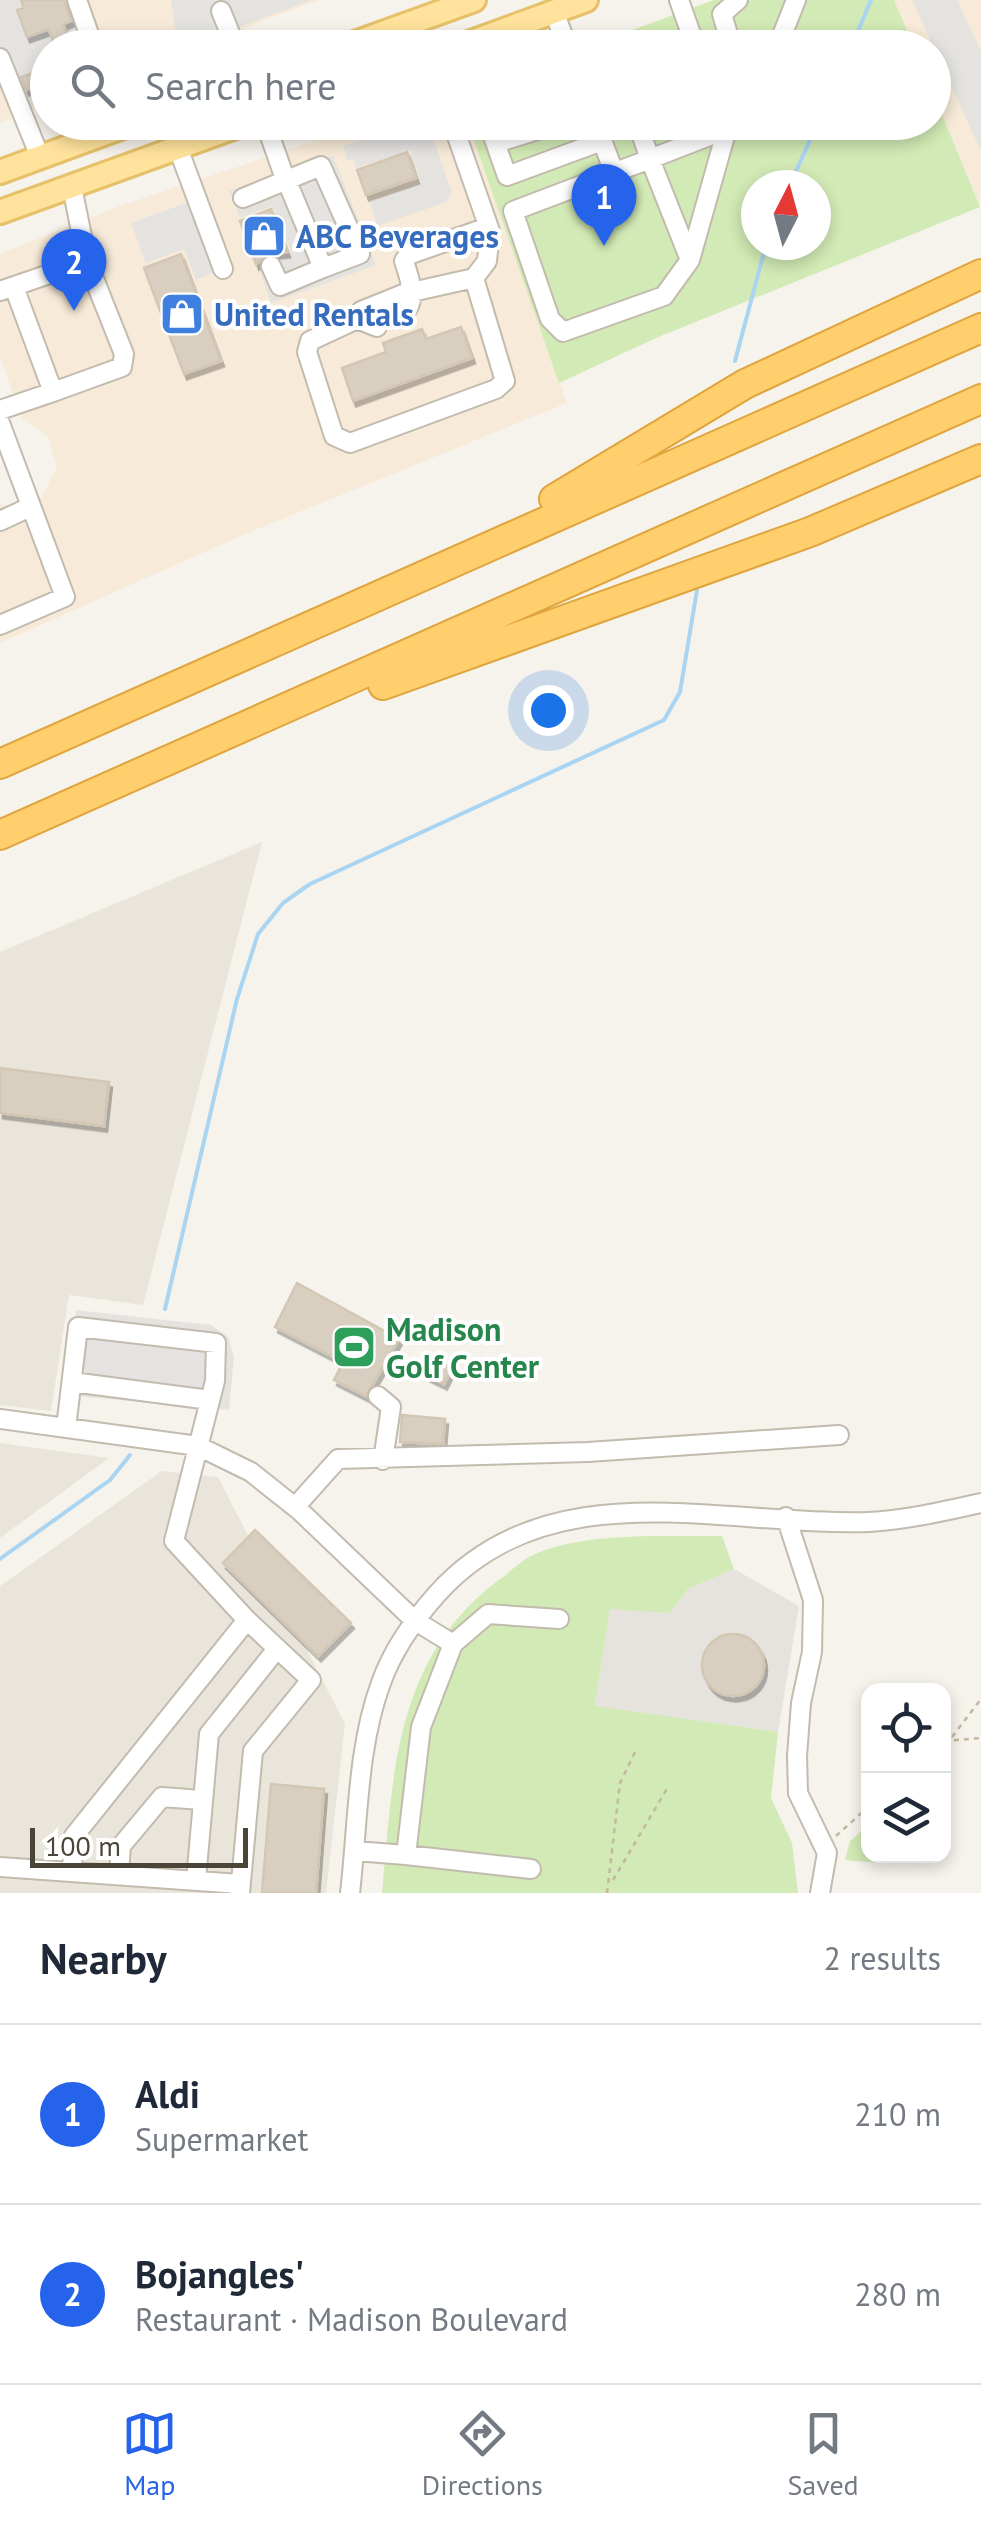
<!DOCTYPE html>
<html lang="en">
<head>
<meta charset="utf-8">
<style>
  body { margin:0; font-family:"PT Sans",sans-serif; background:#f6f6f7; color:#1f2937 }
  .controls { position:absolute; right:30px; bottom:30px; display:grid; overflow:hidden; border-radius:20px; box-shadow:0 5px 15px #0003 }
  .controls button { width:90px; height:90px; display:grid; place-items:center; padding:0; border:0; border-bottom:2px solid #e0e1e3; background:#fff; color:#1f2937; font:50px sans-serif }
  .compass { position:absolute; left:741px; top:170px; width:90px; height:90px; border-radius:50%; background:#fff; box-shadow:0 5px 15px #0003; rotate:6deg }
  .scale { position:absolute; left:30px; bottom:25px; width:218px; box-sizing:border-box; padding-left:10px; border:5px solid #4b4439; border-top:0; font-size:28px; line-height:35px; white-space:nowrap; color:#4b4439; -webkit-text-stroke:8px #fff; paint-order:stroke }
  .you { position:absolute; left:548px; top:710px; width:35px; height:35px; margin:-25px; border:8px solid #fff; border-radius:50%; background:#1a73e8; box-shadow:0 0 0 15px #1a73e833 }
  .badge { display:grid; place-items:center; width:65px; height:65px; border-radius:50%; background:#2563eb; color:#fff; font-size:32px; font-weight:700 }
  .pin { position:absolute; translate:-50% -82px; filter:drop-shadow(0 2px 5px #0008) }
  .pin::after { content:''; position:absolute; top:52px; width:35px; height:30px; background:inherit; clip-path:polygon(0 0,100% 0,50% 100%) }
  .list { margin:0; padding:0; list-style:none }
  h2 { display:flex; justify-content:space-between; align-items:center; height:130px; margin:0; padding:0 40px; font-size:42px }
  h2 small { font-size:32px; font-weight:400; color:#747a83 }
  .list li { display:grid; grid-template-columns:65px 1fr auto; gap:30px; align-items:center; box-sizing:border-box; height:180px; padding:0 40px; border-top:2px solid #e0e1e3 }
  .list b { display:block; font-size:38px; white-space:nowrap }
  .list p { margin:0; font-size:32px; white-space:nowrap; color:#747a83 }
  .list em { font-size:32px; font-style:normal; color:#747a83 }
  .icon { flex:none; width:55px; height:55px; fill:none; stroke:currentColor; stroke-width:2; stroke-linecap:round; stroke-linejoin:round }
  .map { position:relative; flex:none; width:981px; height:1893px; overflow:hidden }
  .search { position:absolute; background:#fff; box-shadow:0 5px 15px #0003; left:30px; right:30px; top:30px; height:110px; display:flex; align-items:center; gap:25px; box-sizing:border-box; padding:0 35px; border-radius:55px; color:#747a83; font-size:38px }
  .sheet { height:490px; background:#fff }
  nav { display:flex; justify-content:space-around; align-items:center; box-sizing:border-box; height:140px; border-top:2px solid #e0e1e3; background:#fff; font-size:28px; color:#747a83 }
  nav a { display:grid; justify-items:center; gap:5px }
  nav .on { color:#2563eb }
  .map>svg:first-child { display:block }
  .residential { fill:#eae5da }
  .commercial { fill:#f7ead8 }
  .industrial { fill:#e6e2dd }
  .green { fill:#d2eab5; fill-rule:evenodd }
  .parking { fill:#e5e3e0 }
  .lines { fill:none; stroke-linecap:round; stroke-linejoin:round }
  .stream { stroke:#a9d4f2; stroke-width:4 }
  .building { fill:#d8cfc1; stroke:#d3c7b4; stroke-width:2.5; filter:url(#shadow) }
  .minor-tunnel { stroke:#d4d0c8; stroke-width:18; stroke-dasharray:18 9; stroke-linecap:butt }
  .minor-casing { stroke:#c2bbae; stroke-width:22 }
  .major-casing { stroke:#e6c16a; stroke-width:28 }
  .highway-casing { stroke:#e0a43c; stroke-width:32 }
  .path { stroke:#c4b79f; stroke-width:2.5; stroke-dasharray:5 5; stroke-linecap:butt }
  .minor { stroke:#fff; stroke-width:18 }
  .major { stroke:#ffe39c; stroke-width:22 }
  .highway { stroke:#ffcf6e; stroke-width:28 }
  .labels { text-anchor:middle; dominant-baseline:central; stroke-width:8; stroke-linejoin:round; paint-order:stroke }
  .shop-label { font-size:32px; font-weight:bold; fill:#366cbe; stroke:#fff; text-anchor:start }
  .leisure-label { font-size:32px; font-weight:bold; fill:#27864d; stroke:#fff; text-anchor:start }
</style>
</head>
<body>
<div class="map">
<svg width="981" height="1893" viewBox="0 0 981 1893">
  <defs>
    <filter id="shadow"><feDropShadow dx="3" dy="5.5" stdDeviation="0" flood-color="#0004"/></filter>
  </defs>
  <rect width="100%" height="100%" fill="#f6f3ec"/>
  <path class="residential" d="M262 842 143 1305 69 1295 51 1411 0 1405V952Z
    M0 1443 109 1458 0 1538Z
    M162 1471 218 1477 345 1724 326 1893H0V1586Z"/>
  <path class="commercial" d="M0 0H318L195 47 48 48 47 105 0 123Z
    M894 0H981L980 207 934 95V48L914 47Z
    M369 123H468L567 403 238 537 0 643V504L10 509 41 498 57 467 48 437 22 418 0 357V254L120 206Z"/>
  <path class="industrial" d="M734 1569 799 1606 778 1732 595 1707 610 1608 670 1613 688 1589Z"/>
  <path class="green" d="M714 0H894L914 47 583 48Z
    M934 95 980 207 656 338 559 383 468 123 934 122ZM756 185H816V245H756Z
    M722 1536 734 1569 688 1589 670 1613 610 1609 595 1706 778 1732 771 1798 792 1843 798 1893H382C393 1776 394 1661 496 1582 508 1574 520 1561 533 1555 586 1531 665 1537 722 1536Z
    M868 1825V1856H920L879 1863 845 1860 850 1841Z"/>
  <path class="parking" d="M0 0H86L105 47 48 48 47 101 14 112 0 74Z
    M171 0H311L183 48 178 47Z
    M912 0H957L981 51V151Z
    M407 123H428L452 193 446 202 377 226 370 202 421 183 410 150 356 168 353 159 347 161 343 146Z
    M333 156 376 265 271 303 258 266 291 252 272 206 240 218 229 191Z
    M197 199 223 269 196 280 184 249 146 263 131 223Z
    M76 1310 211 1325 228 1337 234 1357 229 1410 65 1395Z"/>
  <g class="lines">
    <path class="stream" d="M851 48 871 0
      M790 185 818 122
      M735 361 766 245
      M165 1309 237 999 258 934 283 903 310 884 664 720 680 692 697 590
      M0 1559 110 1480 130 1455"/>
  </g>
  <path class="building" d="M21 0H64L71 21 63 24 72 48H55L49 29 27 37 17 10 24 8Z
    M48 68V83L26 90 21 77Z
    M407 152 416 178 366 195 357 170Z
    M271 209 287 252 267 254 256 264 240 221Z
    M181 254 221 361 184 374 144 268Z
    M461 327 472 358 353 401 342 368 386 352 383 343 422 329 426 339Z
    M0 1068 109 1082 104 1126 0 1113Z
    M297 1283 399 1339 366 1396 334 1380 343 1362 275 1327Z
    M431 1358 452 1368 444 1384 423 1374Z
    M402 1415 445 1419 443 1444 400 1442Z
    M255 1530 351 1623 318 1656 223 1563Z
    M702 1665a31 31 0 1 1 62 0a31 31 0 1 1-62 0Z
    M271 1784 324 1789 316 1893H262Z"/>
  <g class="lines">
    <path class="minor-tunnel" d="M541 129 558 122"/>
    <defs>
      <path id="minor" d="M77 0 94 48
        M679 0 696 48
        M221 11 236 48
        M554 12 568 48
        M732 48 722 14 738 0
        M777 48 796 0
        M0 58 40 157
        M452 122 490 231 487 261 474 278 403 294 361 311 357 319 310 341 307 352 334 436 350 443 496 389 505 381 474 278
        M488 122 507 176 602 141
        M595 122 614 172
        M637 122 650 159 727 129
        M681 122 689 143
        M496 143 541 129
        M178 148 223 269
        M72 187 87 261
        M243 198 321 166 360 254 323 268 286 179 283 173 265 122
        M690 260 650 159 513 211 550 319 563 332 664 296 690 260 727 129 725 122
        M271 266 280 286 323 268
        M0 291 87 261 124 354 122 367 53 392 14 287
        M357 319 377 327
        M399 319C419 301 411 283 404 261L408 255 488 227
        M0 410 53 392
        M0 423 65 597 0 625
        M0 521 28 508
        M72 1382 210 1400
        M378 1396 391 1407 383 1460
        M0 1419 198 1446 251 1472 300 1511 414 1620 453 1644 488 1614 559 1619
        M66 1428 78 1327 216 1343 215 1381 174 1541 247 1620 74 1836 72 1869
        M295 1507 338 1459 588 1452 839 1435
        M786 1517 813 1600 812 1652 801 1703 797 1756 798 1793 827 1853 820 1893
        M453 1644 421 1727 406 1855 531 1869
        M355 1851 406 1855
        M0 1867 240 1884
        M119 1873 121 1846 162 1797 201 1800
        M196 1880 209 1734 276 1650
        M240 1893 253 1751 311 1680 247 1620
        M350 1893C358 1825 357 1747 381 1683 393 1649 413 1621 437 1594 550 1468 723 1527 869 1522 907 1520 944 1511 981 1503"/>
      <path id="major" d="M341 48 474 0
        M455 48 586 0
        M0 172 136 122
        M0 212 249 122"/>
      <path id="highway" d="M554 499 745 384 981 274
        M383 685 810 532 981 459
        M0 764 981 328
        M0 835 981 399"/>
    </defs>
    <use href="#minor" class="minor-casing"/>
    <use href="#major" class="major-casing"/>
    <use href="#highway" class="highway-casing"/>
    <path class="path" d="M952 1737 981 1699
      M944 1741 981 1738
      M836 1836 868 1807
      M613 1880 668 1787
      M607 1893 620 1783 637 1748"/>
    <use href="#minor" class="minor"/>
    <use href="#major" class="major"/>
    <use href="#highway" class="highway"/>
  </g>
  <defs>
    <symbol id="shop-square" viewBox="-11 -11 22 22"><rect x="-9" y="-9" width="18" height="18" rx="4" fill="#3f7fe0" stroke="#fff"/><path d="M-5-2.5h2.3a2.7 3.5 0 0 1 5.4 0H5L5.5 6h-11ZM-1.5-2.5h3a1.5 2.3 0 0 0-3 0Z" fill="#fff"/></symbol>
    <symbol id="stadium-square" viewBox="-11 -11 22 22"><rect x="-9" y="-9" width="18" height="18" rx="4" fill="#2e9e5b" stroke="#fff"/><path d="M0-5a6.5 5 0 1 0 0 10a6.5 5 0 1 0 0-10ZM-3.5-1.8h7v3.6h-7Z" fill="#fff"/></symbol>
  </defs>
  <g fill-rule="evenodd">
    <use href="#shop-square" x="239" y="211" width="50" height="50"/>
    <use href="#shop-square" x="157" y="289" width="50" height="50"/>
    <use href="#stadium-square" x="329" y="1322" width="50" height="50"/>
  </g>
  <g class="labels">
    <g class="shop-label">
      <text x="296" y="236">ABC Beverages</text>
      <text x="214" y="314">United Rentals</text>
    </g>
    <g class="leisure-label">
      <text x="386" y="1329">Madison<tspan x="386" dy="37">Golf Center</tspan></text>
    </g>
  </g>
</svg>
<div class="controls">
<button><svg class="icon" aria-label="locate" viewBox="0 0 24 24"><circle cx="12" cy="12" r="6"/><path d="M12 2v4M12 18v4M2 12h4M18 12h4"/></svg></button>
<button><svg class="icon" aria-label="layers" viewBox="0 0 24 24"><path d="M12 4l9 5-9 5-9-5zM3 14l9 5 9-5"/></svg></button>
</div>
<svg class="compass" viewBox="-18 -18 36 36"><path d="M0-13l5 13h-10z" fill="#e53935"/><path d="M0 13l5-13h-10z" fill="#747a83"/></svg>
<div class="scale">100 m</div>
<div class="you"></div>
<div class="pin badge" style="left:604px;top:246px">1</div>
<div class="pin badge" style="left:74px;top:311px">2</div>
<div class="search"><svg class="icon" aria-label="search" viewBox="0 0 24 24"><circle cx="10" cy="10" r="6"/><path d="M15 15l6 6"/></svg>Search here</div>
</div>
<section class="sheet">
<h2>Nearby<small>2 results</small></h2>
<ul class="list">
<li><span class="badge">1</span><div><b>Aldi</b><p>Supermarket</p></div><em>210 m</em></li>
<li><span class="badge">2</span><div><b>Bojangles'</b><p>Restaurant · Madison Boulevard</p></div><em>280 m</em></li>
</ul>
</section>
<nav>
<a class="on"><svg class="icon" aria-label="map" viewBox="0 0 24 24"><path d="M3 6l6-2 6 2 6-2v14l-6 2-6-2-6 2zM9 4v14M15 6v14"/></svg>Map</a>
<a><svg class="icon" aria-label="directions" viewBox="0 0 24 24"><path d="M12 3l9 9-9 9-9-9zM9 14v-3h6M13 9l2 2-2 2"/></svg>Directions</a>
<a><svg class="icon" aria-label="saved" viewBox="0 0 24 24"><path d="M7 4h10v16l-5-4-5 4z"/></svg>Saved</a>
</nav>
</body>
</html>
